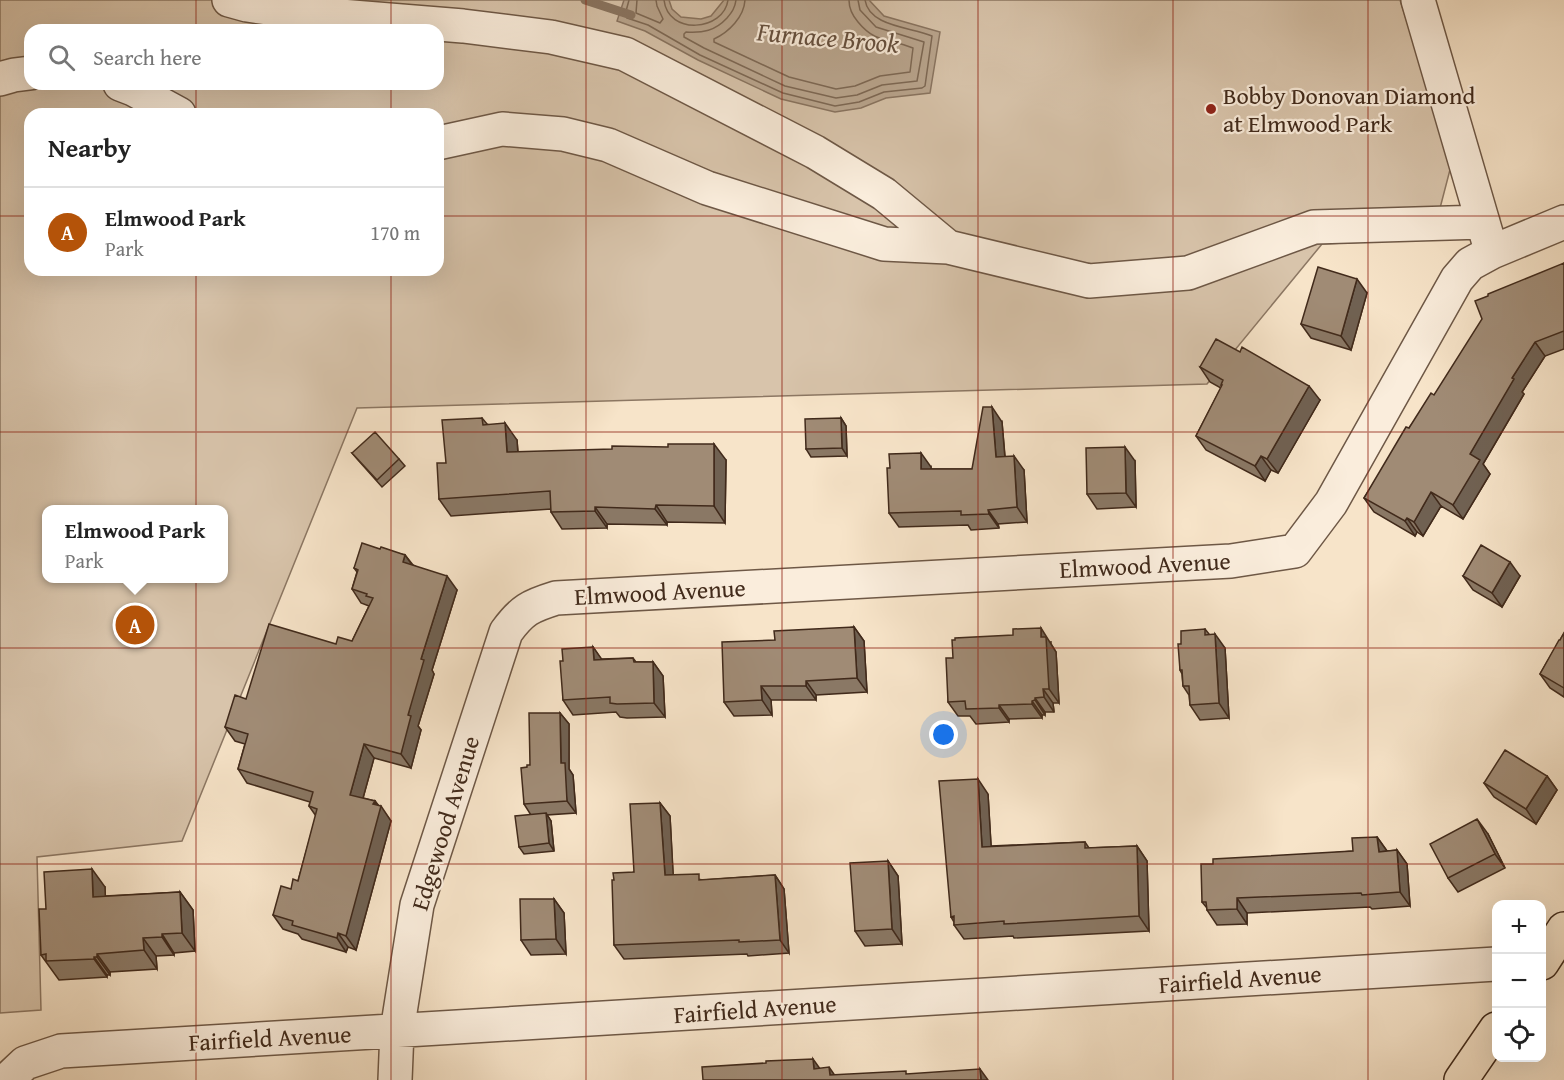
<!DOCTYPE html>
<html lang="en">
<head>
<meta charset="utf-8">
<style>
  body { margin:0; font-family:"Gentium Book Plus",serif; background:#f6f6f6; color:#222 }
  .controls { position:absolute; right:18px; bottom:18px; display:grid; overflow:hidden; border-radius:12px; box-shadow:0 6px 24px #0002 }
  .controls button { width:54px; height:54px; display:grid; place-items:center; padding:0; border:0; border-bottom:2px solid #e0e0e0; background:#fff; color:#222; font:30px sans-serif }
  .you { position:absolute; left:944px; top:735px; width:21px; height:21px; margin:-15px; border:4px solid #fff; border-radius:50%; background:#1a73e8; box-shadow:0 0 0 9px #1a73e833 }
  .badge { display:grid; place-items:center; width:39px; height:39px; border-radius:50%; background:#b45309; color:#fff; font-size:20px; font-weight:700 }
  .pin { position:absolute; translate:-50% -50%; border:3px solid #fff; box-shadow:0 2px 6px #0006 }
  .popup { position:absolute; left:42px; top:505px; width:186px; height:78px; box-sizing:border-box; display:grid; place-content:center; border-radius:12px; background:#fff; filter:drop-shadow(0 2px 4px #0005); font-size:20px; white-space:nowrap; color:#767676 }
  .popup b { font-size:22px; color:#222 }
  .popup::after { content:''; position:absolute; left:50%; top:100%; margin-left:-12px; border:12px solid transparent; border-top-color:#fff }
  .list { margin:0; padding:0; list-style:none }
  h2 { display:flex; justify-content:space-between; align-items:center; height:78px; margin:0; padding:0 24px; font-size:26px }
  h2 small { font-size:20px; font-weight:400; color:#767676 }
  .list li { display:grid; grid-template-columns:39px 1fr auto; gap:18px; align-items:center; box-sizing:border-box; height:90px; padding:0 24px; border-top:2px solid #e0e0e0 }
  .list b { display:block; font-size:22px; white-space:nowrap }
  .list p { margin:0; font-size:20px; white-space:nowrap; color:#767676 }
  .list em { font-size:20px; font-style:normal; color:#767676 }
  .icon { flex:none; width:33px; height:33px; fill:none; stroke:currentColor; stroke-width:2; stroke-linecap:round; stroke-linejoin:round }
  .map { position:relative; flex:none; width:1564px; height:1080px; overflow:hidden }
  .search { position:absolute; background:#fff; box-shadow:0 6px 24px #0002; left:24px; top:24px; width:420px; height:66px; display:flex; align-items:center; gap:15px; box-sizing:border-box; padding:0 21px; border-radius:18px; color:#767676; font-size:22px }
  .panel { position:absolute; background:#fff; box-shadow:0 6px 24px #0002; left:24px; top:108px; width:420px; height:168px; border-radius:18px }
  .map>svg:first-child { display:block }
  .green { fill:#d8c4ab; stroke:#8c7763; stroke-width:1.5; fill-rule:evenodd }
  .water { fill:#b9a58e; stroke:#897460; stroke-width:1.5 }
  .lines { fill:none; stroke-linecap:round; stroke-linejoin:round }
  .shore { stroke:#7d6854; stroke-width:1.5 }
  .stream { stroke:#897460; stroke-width:9 }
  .minor-casing { stroke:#6e5846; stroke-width:36 }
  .major-casing { stroke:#412a1b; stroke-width:36 }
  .minor { stroke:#faeddc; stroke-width:33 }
  .major { stroke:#f7e4c9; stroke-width:33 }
  .wall { fill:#8a7865; stroke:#412a1b; stroke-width:1.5 }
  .shaded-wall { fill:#706152; stroke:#412a1b; stroke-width:1.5 }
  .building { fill:#a08b75; stroke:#412a1b; stroke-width:1.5 }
  .grid { fill:none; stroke:#8f2418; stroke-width:1.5; stroke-opacity:0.55 }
  .poi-dot { fill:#8f2418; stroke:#faeddc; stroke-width:2 }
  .labels { text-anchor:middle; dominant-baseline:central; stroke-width:4.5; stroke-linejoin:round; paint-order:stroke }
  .poi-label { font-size:24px; fill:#412a1b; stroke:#faeddc; text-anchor:start }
  .street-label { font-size:24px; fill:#412a1b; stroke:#faeddc }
  .water-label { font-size:26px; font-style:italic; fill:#654f3e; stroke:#faeddc }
</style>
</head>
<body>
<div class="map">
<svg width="1564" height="1080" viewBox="0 0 1564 1080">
  <rect width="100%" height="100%" fill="#f7e4c9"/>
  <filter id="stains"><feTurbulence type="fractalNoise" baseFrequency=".00333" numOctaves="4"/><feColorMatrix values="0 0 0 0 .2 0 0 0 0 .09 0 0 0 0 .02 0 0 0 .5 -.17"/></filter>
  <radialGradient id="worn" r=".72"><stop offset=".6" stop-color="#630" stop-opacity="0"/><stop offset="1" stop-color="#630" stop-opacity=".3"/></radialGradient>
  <path class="green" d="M0 0H1400L1452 162 1432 239 1322 244 1207 384 357 408 182 841 37 857 41 1010 0 1013ZM30 30H438V84H30ZM30 114H438V270H30ZM46 510H224V578H46Z"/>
  <path class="water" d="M624 0H669L672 9 681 17 701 19 711 16 724 0H869L884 16 940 32 930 93 886 98 861 108 835 112 781 99 698 60 645 31 617 21Z"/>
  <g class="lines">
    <path class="shore" d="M629 0 625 15 627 18 648 25 700 55 783 93 835 106 859 102 884 92 922 88 925 86 932 36C912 27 869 27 865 0
      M637 0 636 13 660 23 663 19 657 6 656 0
      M664 0C668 36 724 31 728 0
      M736 0C735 8 732 12 727 18 715 31 703 33 686 32L684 34V37L704 48 785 86 836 98 857 95 882 85 917 81 924 42 876 27 860 10 858 0
      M745 0C744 17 729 32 714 39V42L789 77 836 89 855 86 880 76 910 72 913 48C889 38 876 44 858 22 852 15 849 9 849 0"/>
    <path class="stream" d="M585 0 631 15"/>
    <defs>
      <path id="minor" d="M229 0 247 5 304 13 463 26 551 37 625 54 815 152 884 194 948 247
        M1418 0 1489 243
        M0 79 14 75 30 73
        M120 84 133 89 179 114
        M438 143 502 129 563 134 608 145 707 188 884 244 948 247 1089 281 1188 273 1314 227 1483 222
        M7 1080 25 1063 61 1051 1496 964
        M395 1080 397 1031 417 905 506 632C522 610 530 606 556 598L1231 561 1295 551 1331 503 1457 279 1470 264 1492 252 1564 222"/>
      <path id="major" d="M1542 963 1564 929
        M1461 1080 1496 1029"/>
    </defs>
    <use href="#minor" class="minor-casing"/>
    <use href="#major" class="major-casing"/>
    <use href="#minor" class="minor"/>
    <use href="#major" class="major"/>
  </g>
  <path class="wall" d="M1564 263V349L1545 356 1522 392 1524 394 1483 464 1490 474 1463 519 1441 506 1423 536 1417 532 1415 536 1374 512 1364 498 1409 428 1434 395Z
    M1367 293 1351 350 1311 338 1301 324Z
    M1200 367 1320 400 1278 473 1271 470 1265 481 1206 450 1196 436 1221 388 1210 382Z
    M482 418 487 424 517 440 518 452 726 460 725 523 667 522V525L607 524V528L562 529 551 512V509L451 516 439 499 446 463Z
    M841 418 846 426 847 456 811 457 806 449Z
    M1002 422 1005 456 1024 470 1027 522 998 524 999 528 971 530 968 525 899 527 889 513 931 467V469H972Z
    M352 453 399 459 405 466 382 487 358 460Z
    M1135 461 1136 507 1097 509 1087 494Z
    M380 549 405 555 413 565 457 590 432 670 434 674 418 726 421 730 411 768 374 758 363 798 375 801 391 821 356 950 348 947 346 952 302 939 298 934 283 929 273 915 291 889 298 881 316 816 309 806 310 802 247 783 238 769 245 744 235 741 225 727 246 699 336 644 352 641 369 606 361 603 352 589 357 572 354 568Z
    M1463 576H1520L1502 607 1473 590Z
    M854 627 864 641 867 692 816 695V700H771L772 715 734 716 724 702 775 640Z
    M1205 629 1209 634 1225 648 1229 718 1200 720 1190 705 1189 695 1183 686 1182 674 1180 670 1181 644Z
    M1564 633V697L1550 688 1540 674Z
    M1051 642V644L1056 652 1059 703H1053L1054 712H1045V715H1042V718L1009 719V722L976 724 970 716H958L948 702 953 658Z
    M593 647 601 659 633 658 636 662H653L663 676 665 717 627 718 620 717 616 712 573 715 563 700V661Z
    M560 713 569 724V769L573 775 576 813 547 815 551 821 554 851 524 854 519 847 531 815 524 804 527 767 530 765Z
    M1547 776 1557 790 1536 824 1494 797 1484 783Z
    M988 794 991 846 1085 842 1089 848 1137 846 1147 861 1149 931 1014 938 1013 936 964 939 954 925V922L951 917Z
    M660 803 670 816 673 875 703 880 775 875 784 889 789 953 748 956 747 954 624 959 614 945V880L634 872Z
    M1488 834 1505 868 1458 892 1448 878Z
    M1377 837 1387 851 1397 850 1407 864 1410 906 1372 909 1370 907 1247 913V924L1217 925 1207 910V908L1202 902 1213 864 1353 851Z
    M888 861 898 876 902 944 865 946 855 931Z
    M105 887V896L180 892 193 910 195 951 174 953V955L156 956 157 969 110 972V975H107V977L59 980 41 955 46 909Z
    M554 899 564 913 566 954 531 955 521 940Z"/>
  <path class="shaded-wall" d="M1357 279 1367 293 1351 350 1341 336Z
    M1535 342 1545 356 1522 392 1524 394 1483 464 1490 474 1463 519 1453 505 1470 454 1512 378Z
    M1309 386 1320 400 1278 473 1267 459Z
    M992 407 1002 422 1006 471 996 457Z
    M841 418 846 426 847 456 842 448Z
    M505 423 517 440 519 469 507 452Z
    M714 444 726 460 725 523 714 506Z
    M1125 447 1135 461 1136 507 1126 493Z
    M921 453 931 467V484L921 469Z
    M1014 456 1024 470 1027 522 1017 507Z
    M1261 456 1271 470 1265 481 1255 466Z
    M1431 492 1441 506 1423 536 1414 522Z
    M656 505 667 522V525L655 509Z
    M595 507 607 524V528L595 511Z
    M988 510 998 524 999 528 989 514Z
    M1407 518 1417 532 1415 536 1405 521Z
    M405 555 415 569 403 562Z
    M1510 562 1520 576 1502 607 1492 593Z
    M447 576 457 590 432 670 434 674 418 726 421 730 411 768 401 754 408 715 421 659Z
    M854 627 864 641 867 692 857 678Z
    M1041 628 1056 652 1059 703 1049 689 1041 637Z
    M1215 634 1225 648 1229 718 1219 703Z
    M593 647 603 661 594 660Z
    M653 662 663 676 665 717 654 703Z
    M806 681 816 695V700L806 686Z
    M761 686 771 700 772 715 762 700Z
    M1043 689 1053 703 1054 712 1044 697Z
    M1035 698 1045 712V715L1035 700Z
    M1032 701 1042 715V718L1032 704Z
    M999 705 1009 719V722L999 708Z
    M560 713 569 724V769L573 775 576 813 567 801 561 763Z
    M364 744 374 758 360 809 350 795Z
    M1547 776 1557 790 1536 824 1526 809Z
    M978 779 988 794 992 861 982 847Z
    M375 801 380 809 381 806 391 821 356 950 346 936Z
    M660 803 670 816 674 889 665 875Z
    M546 813 551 821 554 851 549 843Z
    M1477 819 1488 834 1505 868 1495 854Z
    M1377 837 1387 851 1379 852Z
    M1137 846 1147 861 1149 931 1139 916Z
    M1397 850 1407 864 1410 906 1400 892Z
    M888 861 898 876 902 944 892 929Z
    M92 869 105 887 106 915 93 897Z
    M775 875 784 889 789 953 780 940Z
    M180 892 193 910 195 951 182 933Z
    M1237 898 1247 913V924L1237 909Z
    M554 899 564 913 566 954 556 939Z
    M338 933 348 947 346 952 337 938Z
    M162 934 174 953V955L162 937Z
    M143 938 156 956 157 969 144 950Z
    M97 954 110 972V975L97 957Z
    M94 957 107 975V977L94 959Z
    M813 1059 823 1073 814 1069Z
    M829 1067 838 1080 830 1075Z
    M980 1069 988 1080H981Z"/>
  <path class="building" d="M1564 263V331L1535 342 1512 378 1514 379 1470 454 1480 460 1453 505 1431 492 1414 522 1407 518 1405 521 1364 498 1406 427 1409 428 1431 393 1434 395 1482 319 1475 301 1488 296V294Z
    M1318 267 1357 279 1341 336 1301 324Z
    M1216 339 1240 352 1242 347 1309 386 1267 459 1261 456 1255 466 1196 436 1222 385H1221L1223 380 1200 367Z
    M983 407H992L996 457 1014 456 1017 507 988 510 989 514 961 515V511L889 513 887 468H890L889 454 921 453V469H972Z
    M482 418 483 425 505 423 507 452 612 449V446L668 447V444H714V506L656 505 655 509 595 507V511L551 512 550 491 439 499 437 463H446L442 420Z
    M841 418 842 448 806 449 805 419Z
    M375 432 399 459 377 480 352 453Z
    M1125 447 1126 493 1087 494 1086 448Z
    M362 543 380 549 381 547 405 555 403 562 447 576 421 659 424 660 408 715 411 716 401 754 364 744 350 795 375 801 373 804 381 806 346 936 338 933 337 938 292 925 293 921 273 915 281 886 291 889 293 879 298 881 317 809 309 806 313 792 238 769 248 734 225 727 235 695 246 699 269 624 336 644 338 637 352 641 373 598 366 596 367 594 352 589 358 570 354 568Z
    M1481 545 1510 562 1492 593 1463 576Z
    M854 627 857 678 806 681V686H761L762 700 724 702 722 642 775 640 774 631Z
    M1041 628V637H1046L1049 689H1043L1044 697 1035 698V700L1032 701V704L999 705V708L966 709 965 701 948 702 946 658H953L952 640H955V638L1013 635V629Z
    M1205 629V635L1215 634 1219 703 1190 705 1189 686H1183L1182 670H1180L1178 644H1181V631Z
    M1564 633V688L1540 674 1559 640H1560Z
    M593 647 594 660 633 658 634 662H653L654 703 617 704 610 703V697L563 700 560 661H563L562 649Z
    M529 713H560L561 763H565L567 801 524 804 521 768 527 767V765H530Z
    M1505 750 1547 776 1526 809 1484 783Z
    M978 779 982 847 1085 842V848L1137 846 1139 916 1004 924V921L954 925V916L951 917 939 781Z
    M660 803 665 875 699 874V880L775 875 780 940 739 942V940L614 945 612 880H614L613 873 634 872 630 804Z
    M546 813 549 843 519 847 515 816Z
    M1477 819 1495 854 1448 878 1430 844Z
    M1377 837 1379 852 1397 850 1400 892 1362 895 1361 893 1237 898V909L1207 910 1206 902H1202L1201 864H1213V859L1353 851 1352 838Z
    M888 861 892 929 855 931 850 863Z
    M92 869 93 897 180 892 182 933 162 934V937L143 938 144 950 97 954V957H94V959L46 961V954L41 955 39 909H46L44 872Z
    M520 899H554L556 939 521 940Z
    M813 1059 814 1069 829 1067 830 1075 906 1071V1074L980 1069 981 1080H703L702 1067 766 1063V1061Z"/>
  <path class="grid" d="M196 0V30M391 0V30M586 0V1080M782 0V1080M978 0V1080M1173 0V1080M1368 0V1080M196 84V114M391 84V114M0 216H30M438 216H1564M196 270V1080M391 270V1080M0 432H1564M0 648H1564M0 864H1564"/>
  <circle class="poi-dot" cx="1211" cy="109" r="6"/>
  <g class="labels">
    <g class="poi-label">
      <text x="1223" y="95">Bobby Donovan Diamond<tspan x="1223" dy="28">at Elmwood Park</tspan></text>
    </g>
    <g class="street-label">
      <text transform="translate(1145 565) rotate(-3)">Elmwood Avenue</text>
      <text transform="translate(660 592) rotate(-3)">Elmwood Avenue</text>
      <text transform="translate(445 823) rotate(-73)">Edgewood Avenue</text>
      <text transform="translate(1240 979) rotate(-4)">Fairfield Avenue</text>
      <text transform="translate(755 1009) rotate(-4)">Fairfield Avenue</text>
      <text transform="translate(270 1038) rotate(-3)">Fairfield Avenue</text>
    </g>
    <g class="water-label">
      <text transform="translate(828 37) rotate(5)">Furnace Brook</text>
    </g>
  </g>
  <rect width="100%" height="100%" filter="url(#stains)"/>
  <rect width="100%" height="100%" fill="url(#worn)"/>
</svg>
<div class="controls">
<button>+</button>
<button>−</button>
<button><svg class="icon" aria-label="locate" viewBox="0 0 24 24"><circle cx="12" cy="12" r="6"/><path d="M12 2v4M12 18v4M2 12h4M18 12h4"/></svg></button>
</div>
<div class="you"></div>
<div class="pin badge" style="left:135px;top:625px">A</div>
<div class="popup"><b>Elmwood Park</b>Park</div>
<div class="search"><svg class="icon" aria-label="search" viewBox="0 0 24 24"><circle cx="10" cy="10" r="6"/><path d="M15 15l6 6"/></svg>Search here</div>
<section class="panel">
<h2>Nearby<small></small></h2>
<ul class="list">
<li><span class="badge">A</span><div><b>Elmwood Park</b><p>Park</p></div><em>170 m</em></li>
</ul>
</section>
</div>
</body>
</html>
